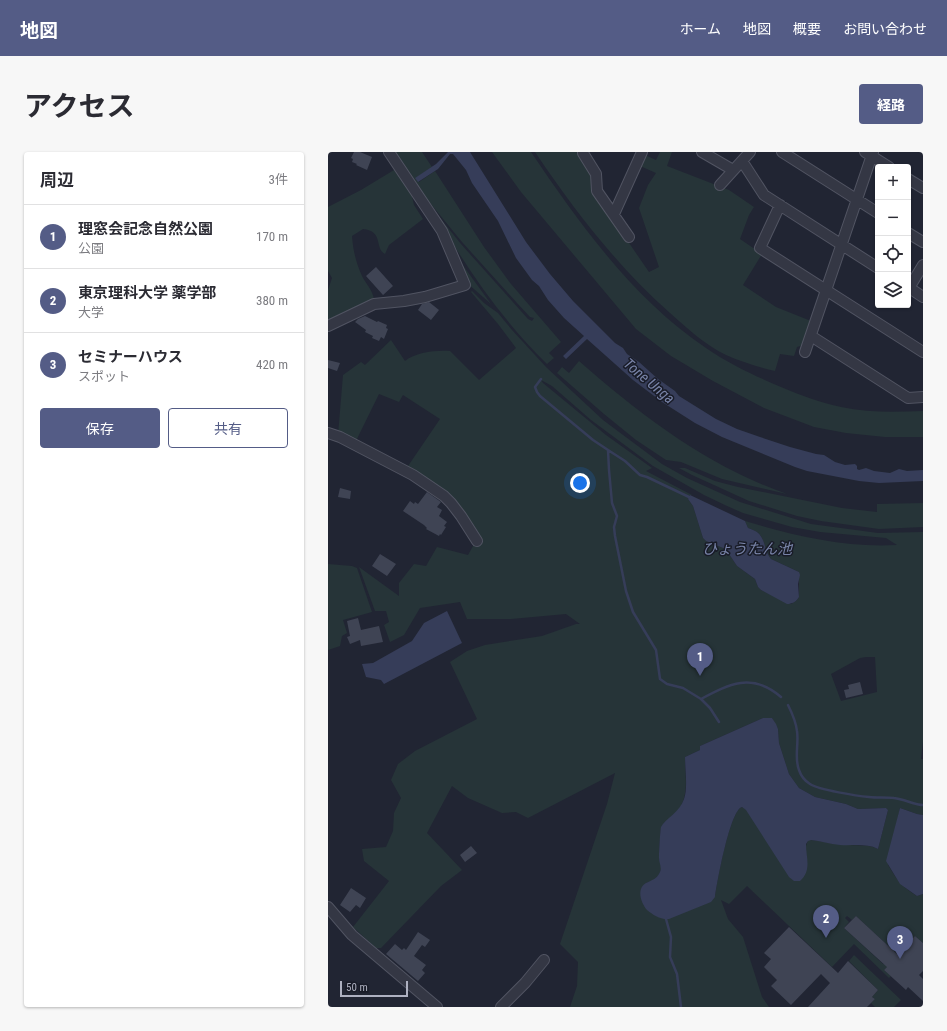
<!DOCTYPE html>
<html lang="ja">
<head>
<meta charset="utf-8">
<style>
  body { margin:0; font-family:"Roboto Condensed","Noto Sans JP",sans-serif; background:#f7f7f7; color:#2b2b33 }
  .controls { position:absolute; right:12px; top:12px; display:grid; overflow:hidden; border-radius:4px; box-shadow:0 1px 3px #0004 }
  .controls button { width:36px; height:36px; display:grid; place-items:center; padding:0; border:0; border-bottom:1px solid #e1e1e2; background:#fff; color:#2b2b33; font:20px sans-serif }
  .scale { position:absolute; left:12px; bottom:10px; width:68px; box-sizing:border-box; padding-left:4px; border:2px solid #aeb1c1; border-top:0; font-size:11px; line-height:14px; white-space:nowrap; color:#aeb1c1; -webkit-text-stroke:3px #191c28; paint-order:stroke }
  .you { position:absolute; left:252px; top:331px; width:14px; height:14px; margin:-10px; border:3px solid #fff; border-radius:50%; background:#1a73e8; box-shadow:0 0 0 6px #1a73e833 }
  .badge { display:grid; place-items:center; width:26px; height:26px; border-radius:50%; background:#545c86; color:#fff; font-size:13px; font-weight:700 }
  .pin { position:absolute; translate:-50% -33px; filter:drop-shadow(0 1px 2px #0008) }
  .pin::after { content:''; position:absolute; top:21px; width:14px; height:12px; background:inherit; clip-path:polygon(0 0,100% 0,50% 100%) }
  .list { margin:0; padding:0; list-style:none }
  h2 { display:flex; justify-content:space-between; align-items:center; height:52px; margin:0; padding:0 16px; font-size:17px }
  h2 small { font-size:13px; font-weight:400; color:#7c7c81 }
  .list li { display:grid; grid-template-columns:26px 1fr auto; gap:12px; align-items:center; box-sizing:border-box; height:64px; padding:0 16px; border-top:1px solid #e1e1e2 }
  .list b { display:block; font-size:15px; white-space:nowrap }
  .list p { margin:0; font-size:13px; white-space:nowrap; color:#7c7c81 }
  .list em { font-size:13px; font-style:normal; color:#7c7c81 }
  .actions { display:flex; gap:8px; padding:12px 16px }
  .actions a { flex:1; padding:9px 0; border:1px solid #545c86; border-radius:4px; text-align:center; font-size:14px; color:#545c86 }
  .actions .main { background:#545c86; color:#fff }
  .icon { flex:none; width:22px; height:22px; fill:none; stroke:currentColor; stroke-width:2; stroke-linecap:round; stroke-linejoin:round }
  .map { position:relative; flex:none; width:595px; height:855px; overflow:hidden; border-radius:4px }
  header { display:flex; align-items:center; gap:24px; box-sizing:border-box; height:56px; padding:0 20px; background:#545c86; color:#fff }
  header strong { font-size:19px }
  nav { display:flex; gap:22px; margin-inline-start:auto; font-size:14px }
  .intro { display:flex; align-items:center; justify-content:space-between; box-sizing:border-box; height:96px; padding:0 24px }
  h1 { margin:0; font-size:28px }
  .button { padding:10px 18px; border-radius:4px; background:#545c86; color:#fff; font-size:14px; font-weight:700 }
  main { display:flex; gap:24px; padding:0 24px }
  aside { flex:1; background:#fff; border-radius:4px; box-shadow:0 1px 3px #0004 }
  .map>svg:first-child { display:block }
  .green { fill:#263438; fill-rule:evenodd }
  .water { fill:#363d59 }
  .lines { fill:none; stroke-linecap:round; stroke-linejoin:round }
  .stream { stroke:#363d59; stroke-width:2.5 }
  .building { fill:#3f4454 }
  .minor-casing { stroke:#515462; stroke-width:12 }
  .minor { stroke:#343744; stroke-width:10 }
  .labels { text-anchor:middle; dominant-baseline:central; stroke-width:3; stroke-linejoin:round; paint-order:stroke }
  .water-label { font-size:15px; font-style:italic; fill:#7883a7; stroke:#191c28 }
</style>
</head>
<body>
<header>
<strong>地図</strong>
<nav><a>ホーム</a><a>地図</a><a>概要</a><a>お問い合わせ</a></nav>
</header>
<div class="intro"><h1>アクセス</h1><a class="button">経路</a></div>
<main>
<aside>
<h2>周辺<small>3件</small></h2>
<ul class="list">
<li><span class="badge">1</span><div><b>理窓会記念自然公園</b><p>公園</p></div><em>170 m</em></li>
<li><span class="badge">2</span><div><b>東京理科大学 薬学部</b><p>大学</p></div><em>380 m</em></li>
<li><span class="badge">3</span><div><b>セミナーハウス</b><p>スポット</p></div><em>420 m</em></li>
</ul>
<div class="actions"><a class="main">保存</a><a>共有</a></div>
</aside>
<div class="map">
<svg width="595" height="855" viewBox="0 0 595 855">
  <rect width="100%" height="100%" fill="#212533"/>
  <path class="green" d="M63 0H94L104 15 88 26 91 30 107 19 156 95 183 132 233 190 221 201 226 206 219 212C172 166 136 113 104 56L133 92 200 167 204 169 206 166 202 165 189 151 134 90 102 51 87 38Z
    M164 0H203C251 71 305 147 378 196 401 212 427 224 453 235 472 243 493 251 513 255 540 261 568 260 595 259V285H557L518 281 486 275 436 256 385 229 343 204 308 177 193 40Z
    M207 0H250L265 23 266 40 321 120 331 115 311 56 320 33 328 21 312 14 317 3 328 8 332 0H344L339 14 401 38 426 55 421 63 412 87 434 102 415 133 448 155 483 169 475 193 469 195 466 204 452 202 447 219C430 215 414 210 398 203 377 193 359 176 342 161 289 114 246 58 207 0Z
    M66 18 83 40 86 53 95 67 61 93 57 102C46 96 56 79 35 77L24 84C25 98 28 111 34 124 38 132 44 137 46 147L43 151 0 172V138L4 126 0 119V55L33 38Z
    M126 101 163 152 139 131Z
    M144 139 156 151 170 161 184 178 218 215 275 268 334 312 359 326 412 350 483 372 550 381 595 380V590L593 607H595V663L589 662 572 656 560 713C570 729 572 733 589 744L595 742V791L587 784 572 799 570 803 528 764 524 768 519 764 517 766 521 770 516 776 555 812H557L560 814 556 818 563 824 561 826 526 792 504 815 419 734 401 752 393 748 400 767 415 785 434 845 441 855H242L249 834 250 810 232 792 279 652 287 621 200 666 188 660 174 661 140 646 124 634 99 681 134 718 113 734 53 796H48L25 775 61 729 36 709 34 697 58 695 65 679 66 661 73 646 63 628 70 612 87 599 149 567 122 510 139 499 157 493 214 484 248 472H252L238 462 183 467H139L132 450 92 456 76 483 62 490 56 473 61 470 58 459H47L31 415 71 444V431L86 412 98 414 109 395 140 403 149 387 141 372 78 317 112 267 75 243 71 250 51 242 27 291 10 283 15 223 33 210 37 213 63 188 77 209C88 200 108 198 122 199L151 228 188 196 170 172 143 140ZM213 228 224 234 263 268 325 314 376 343 399 354 415 361 464 375 492 380 558 386 569 393C518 396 466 384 417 369L420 376C423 377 426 378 429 380 438 387 436 399 443 407L471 420V445L468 449 463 452 433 438 430 435 427 427 409 414 399 399 395 396 378 389 375 386 365 354 360 347 362 343H364L318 319 324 316 278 283 215 231ZM538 505H547L549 540 513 549 503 522 532 506ZM435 566H444L450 577 451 591 461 622 471 636 487 645 518 652 530 657 558 656 560 658 550 697C541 692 532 694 522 693 509 693 495 689 483 688H480L478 694 414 655C402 658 389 730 387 745L318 731C326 729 334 723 333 714 333 711 331 708 331 705 331 696 332 686 333 677 335 669 343 667 348 661 362 646 357 624 357 605L372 598V594Z
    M251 209C314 264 379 314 459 342L394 327 353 310 338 308 308 288 276 262 229 221 234 215 241 221Z
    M351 316H357L387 329 410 335 514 356 549 360V352L595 351V375L551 377 493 369 469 364 421 349 364 323Z
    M0 412 24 414 29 416 44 460 15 468 19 481 14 484 12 494 0 498Z
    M526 803 573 848 566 855H547L543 851 547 847 544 845 550 838 521 809Z"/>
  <path class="water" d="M120 0H142L198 90 222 122 245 149 287 191 295 196 299 202 311 210 330 227 347 239 351 244 388 267 409 277 432 285 462 295 488 302 496 303 507 310 517 313 527 312 529 314V317L531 318 538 316 546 319 562 321 571 317 579 319 595 318V329L551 331 531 329 479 319 467 315 394 285 367 271 334 250 305 228 259 187 238 207 235 204 256 184 236 166 220 148 211 134 204 128 188 106 170 69 144 31 138 18 125 2H122L110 17 90 30 87 26 108 12Z
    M362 343 417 369 420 376C423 377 426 378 429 380 438 387 436 399 443 407L471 420 472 423 470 432 471 445C468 450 464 452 459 452L433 438 430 435 427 427 409 414 399 399 395 396 378 389 375 386 365 354 360 347Z
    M119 459 134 491 56 532 53 528 38 525 34 512 45 511 84 489 96 471Z
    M435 566H444L448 572 450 577 451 591 461 622 471 636 487 645 518 652 530 657 558 656 560 658 550 697C538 691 525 694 512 693 502 692 492 689 483 688L480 689 478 692C478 706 484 718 472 729H466L461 725 418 658 414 655C402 658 389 731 387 745L383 750 341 767C333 768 325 763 319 758 313 751 308 737 318 731 324 728 329 727 332 720 334 715 331 711 331 706 331 701 332 680 333 675 337 667 352 660 356 647 360 636 357 617 357 605L372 598V594Z
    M572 656 589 662 595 663V742L589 744 572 732 558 709Z"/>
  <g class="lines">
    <path class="stream" d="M213 227 207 235 209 240 212 244 265 288 280 298 281 318 284 351 289 364 286 375 287 384 298 439 305 460 328 498 332 527 339 532 355 536 373 547C401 532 424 520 453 545
      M280 298 297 309 312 323 319 325 361 345
      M373 547 382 556 391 570
      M460 553C464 561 468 570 469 579 471 592 466 606 471 618 473 624 477 629 482 632 491 638 530 644 541 645 549 646 558 645 566 646 576 647 587 653 595 653
      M338 767 343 785 342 805 349 822 353 855"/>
  </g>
  <path class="building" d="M26 0H32L44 5 39 18 28 13 29 12 24 10 25 7 23 6Z
    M48 115 65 134 55 143 38 124Z
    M101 150 111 158 103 168 90 158 94 152Z
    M37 164 49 170 50 169 59 173 58 176 60 177 56 187 53 185 51 189 44 186 45 184 37 180 38 178 27 170 30 167Z
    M0 208 12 211 9 219 0 216Z
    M12 336 23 339 22 347 10 345Z
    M99 340 113 350 109 355 114 358 111 364 119 370 116 374 118 375 113 383 112 382 111 384 98 377 99 376 96 373 75 359 82 349 86 352 87 350 90 352Z
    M52 402 68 412 59 424 44 414Z
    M30 466 33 478 51 474 55 490 33 494 32 488 22 492 19 485 22 484 19 469Z
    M532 530 535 542 518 546 516 538 521 537 520 533Z
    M143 694 149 701 137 710 132 703Z
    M23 736 38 746 32 756 28 753 22 760 12 753Z
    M528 764 569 802 587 784 595 791V819L591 823 595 827V849L580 835 578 838 556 818 559 815 516 776Z
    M461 775 510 821 520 809 550 838 544 845 547 847 539 855H480L502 831 493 822 463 853 443 834 449 828 436 815 443 807 436 801Z
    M90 780 102 788 97 795 94 793 86 804 98 813 94 818 97 821 90 829 58 802 67 792 74 798 76 796 78 798Z"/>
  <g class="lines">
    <defs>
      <path id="minor" d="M255 0V1L268 22 269 39 301 85
        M374 0 405 18
        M454 0 550 61
        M537 0 561 15
        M414 9 436 43 550 116
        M580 27 595 36
        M392 33 422 0
        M452 53 432 96 595 200
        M286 62 314 0
        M580 81 595 90
        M580 135 595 145
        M581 136 595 113
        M0 174 46 152 76 149 97 145 137 133 114 79 61 0
        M483 184 580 246 595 245
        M477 200 545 0
        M0 281 12 285 85 323 116 344 123 351 133 364 149 389
        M0 755 24 783 109 855
        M173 855 197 831 216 808"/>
    </defs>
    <use href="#minor" class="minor-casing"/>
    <use href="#minor" class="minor"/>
  </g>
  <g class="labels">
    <g class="water-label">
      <text transform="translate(321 229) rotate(40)">Tone Unga</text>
      <text x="419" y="397">ひょうたん池</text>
    </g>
  </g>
</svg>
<div class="controls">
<button>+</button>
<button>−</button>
<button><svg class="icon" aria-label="locate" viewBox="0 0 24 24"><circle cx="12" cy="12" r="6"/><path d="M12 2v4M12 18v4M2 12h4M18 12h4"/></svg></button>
<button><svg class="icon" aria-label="layers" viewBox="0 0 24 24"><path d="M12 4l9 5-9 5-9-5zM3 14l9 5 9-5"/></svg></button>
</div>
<div class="scale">50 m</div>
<div class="you"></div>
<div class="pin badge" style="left:372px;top:524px">1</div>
<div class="pin badge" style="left:498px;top:786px">2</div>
<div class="pin badge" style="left:572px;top:807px">3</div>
</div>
</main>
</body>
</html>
